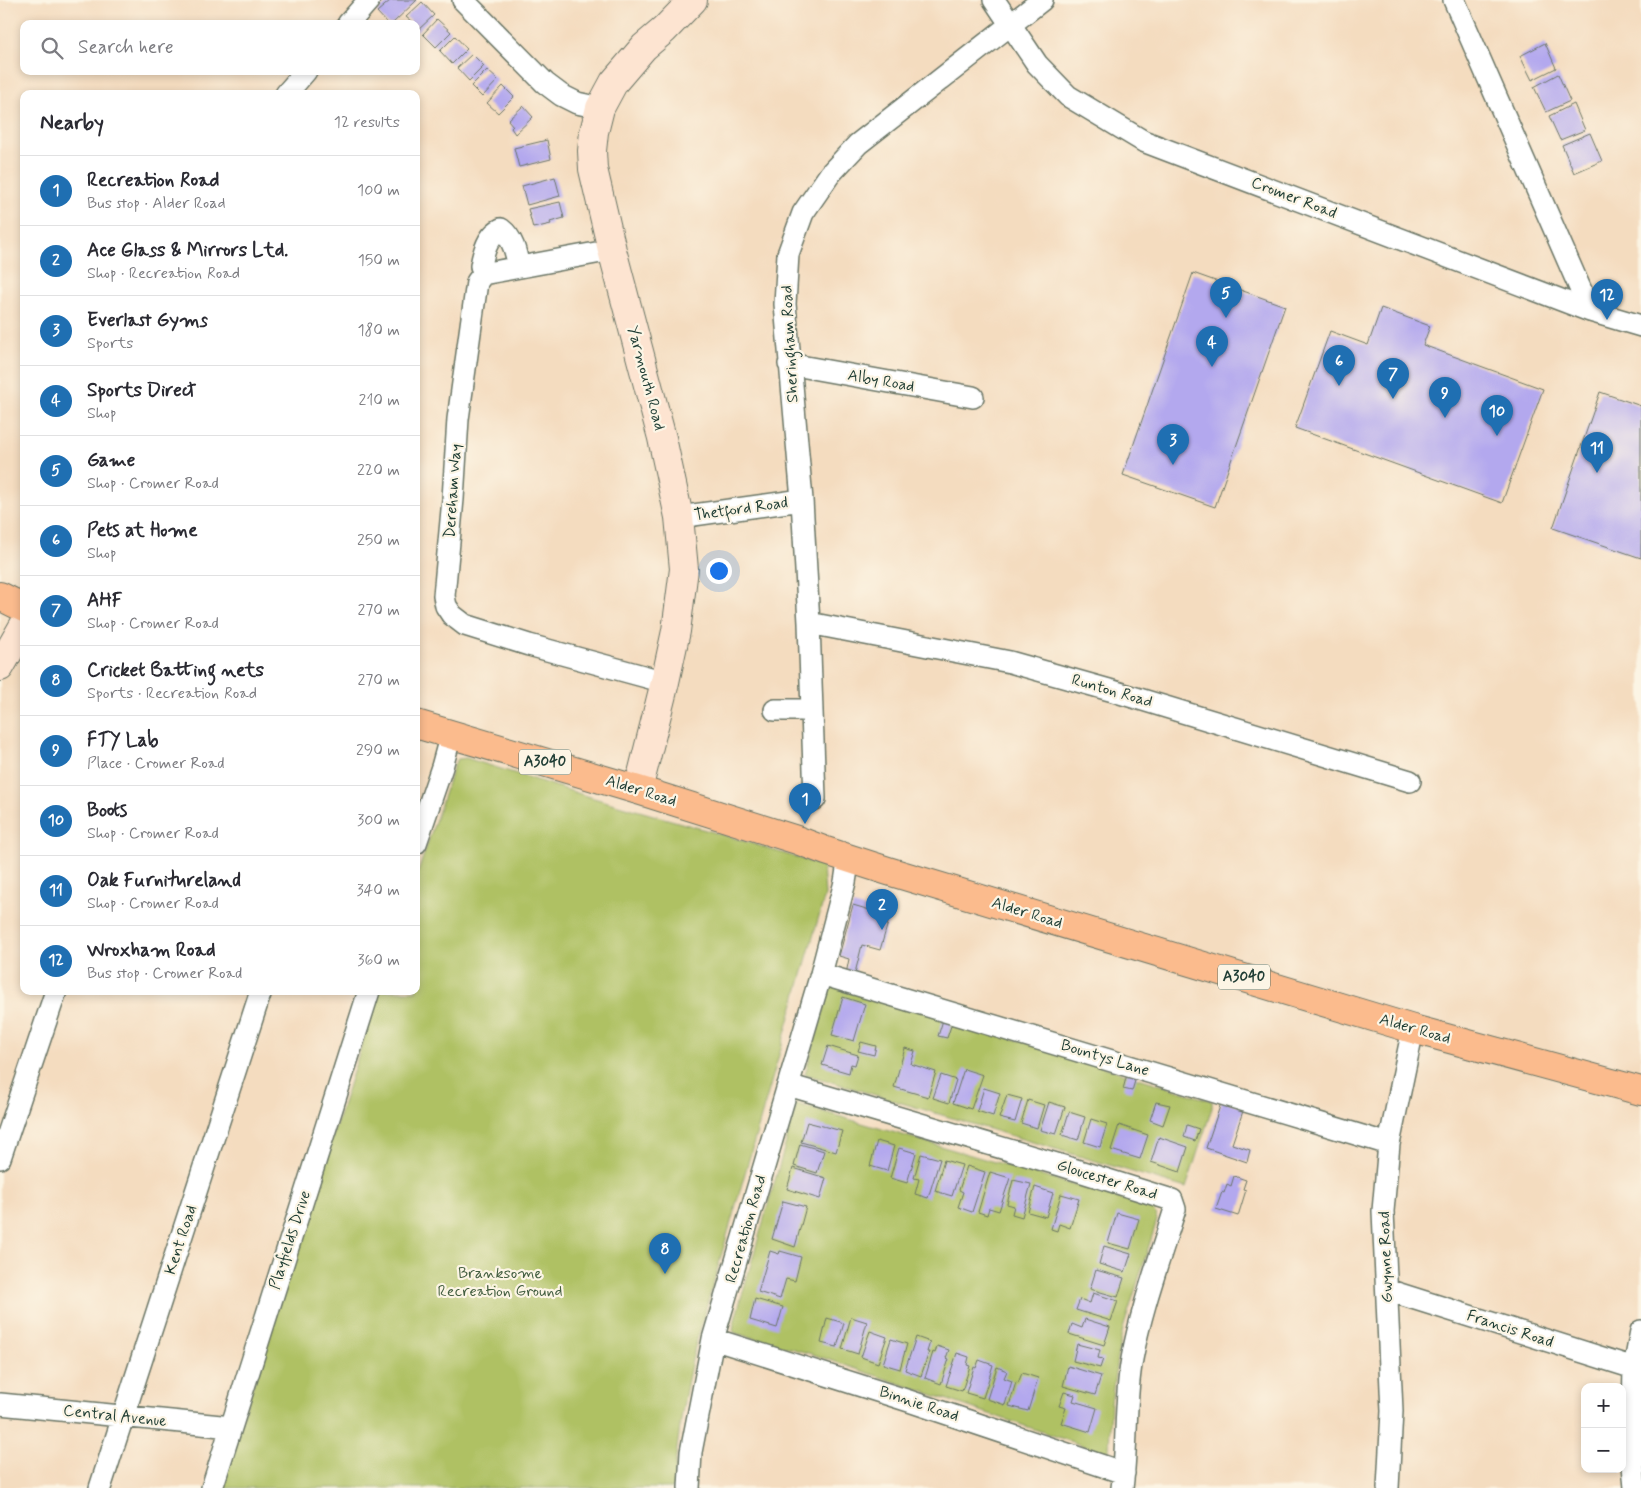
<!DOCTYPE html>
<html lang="en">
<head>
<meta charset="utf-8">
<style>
  body { margin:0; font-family:Mynerve,sans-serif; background:#f7f7f7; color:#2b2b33 }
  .controls { position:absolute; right:15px; bottom:15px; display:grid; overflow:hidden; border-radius:10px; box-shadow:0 2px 8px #0003 }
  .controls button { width:45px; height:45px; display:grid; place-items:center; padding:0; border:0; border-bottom:1px solid #e1e1e2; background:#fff; color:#2b2b33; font:25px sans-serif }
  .you { position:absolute; left:718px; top:570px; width:18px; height:18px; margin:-12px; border:4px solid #fff; border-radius:50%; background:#1a73e8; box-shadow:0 0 0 8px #1a73e833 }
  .badge { display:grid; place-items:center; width:32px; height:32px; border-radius:50%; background:#1f6fb2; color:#fff; font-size:16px; font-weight:700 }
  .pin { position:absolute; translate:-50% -41px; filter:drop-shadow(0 1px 2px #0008) }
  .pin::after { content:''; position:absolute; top:26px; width:18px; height:15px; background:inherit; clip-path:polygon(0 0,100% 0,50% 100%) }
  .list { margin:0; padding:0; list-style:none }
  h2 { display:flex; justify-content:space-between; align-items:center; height:65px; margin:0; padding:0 20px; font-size:21px }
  h2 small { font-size:16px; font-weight:400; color:#7c7c81 }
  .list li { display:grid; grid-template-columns:32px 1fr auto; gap:15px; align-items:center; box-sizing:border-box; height:70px; padding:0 20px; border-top:1px solid #e1e1e2 }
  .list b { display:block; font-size:19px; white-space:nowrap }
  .list p { margin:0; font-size:16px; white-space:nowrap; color:#7c7c81 }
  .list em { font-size:16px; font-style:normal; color:#7c7c81 }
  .icon { flex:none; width:28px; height:28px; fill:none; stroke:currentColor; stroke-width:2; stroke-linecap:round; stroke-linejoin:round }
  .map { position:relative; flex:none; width:1641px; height:1488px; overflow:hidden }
  .search { position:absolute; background:#fff; box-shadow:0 2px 8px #0003; left:20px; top:20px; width:400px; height:55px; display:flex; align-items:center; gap:12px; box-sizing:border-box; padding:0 18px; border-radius:10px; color:#7c7c81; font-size:19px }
  .panel { position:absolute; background:#fff; box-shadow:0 2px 8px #0003; left:20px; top:90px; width:400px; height:905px; border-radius:10px }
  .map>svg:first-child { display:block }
  .green { fill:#afc164; stroke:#677f4c }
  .building { fill:#b3a8ee }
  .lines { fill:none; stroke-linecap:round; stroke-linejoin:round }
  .street-casing { stroke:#6a7565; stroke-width:24 }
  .secondary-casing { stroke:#6a7565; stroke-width:30 }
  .primary-casing { stroke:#6a7565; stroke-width:30 }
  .street { stroke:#fff; stroke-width:21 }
  .secondary { stroke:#fde4d1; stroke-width:28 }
  .primary { stroke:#fbbb8d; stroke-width:28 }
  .labels { text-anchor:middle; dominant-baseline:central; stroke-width:4.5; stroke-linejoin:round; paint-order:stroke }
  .shield { fill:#fcf5e5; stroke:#617469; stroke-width:1 }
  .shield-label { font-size:15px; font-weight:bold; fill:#1f3d34 }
  .street-label { font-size:16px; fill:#1f3d34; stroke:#fcf5e5 }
  .park-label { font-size:16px; fill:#435e40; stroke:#fcf5e5 }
</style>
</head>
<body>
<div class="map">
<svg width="1641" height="1488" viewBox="0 0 1641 1488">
  <rect width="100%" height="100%" fill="#fcf5e5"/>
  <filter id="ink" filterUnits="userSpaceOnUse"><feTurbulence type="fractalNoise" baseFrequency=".02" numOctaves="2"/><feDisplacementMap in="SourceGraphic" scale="10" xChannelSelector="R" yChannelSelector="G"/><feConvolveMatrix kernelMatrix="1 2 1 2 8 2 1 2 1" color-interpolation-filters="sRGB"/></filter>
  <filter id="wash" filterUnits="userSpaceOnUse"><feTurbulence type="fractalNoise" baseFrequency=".0096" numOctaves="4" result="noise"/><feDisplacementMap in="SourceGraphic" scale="20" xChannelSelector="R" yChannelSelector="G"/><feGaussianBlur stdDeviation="1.12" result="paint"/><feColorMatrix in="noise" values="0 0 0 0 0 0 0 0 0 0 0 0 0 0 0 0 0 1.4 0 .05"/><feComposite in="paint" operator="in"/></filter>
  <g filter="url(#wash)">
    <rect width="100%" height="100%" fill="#f4dcbf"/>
    <path class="green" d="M466 758 590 797 741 840 823 866 825 895 695 1347C684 1394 677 1440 673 1488H220L379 991H416V878L454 765 458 759Z
      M832 982 1212 1101V1108L1186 1188 805 1074Z
      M797 1104 1151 1208 1154 1211 1157 1220 1123 1329 1118 1352 1111 1403 1109 1449 1102 1452 815 1355 735 1333 733 1330 734 1323Z"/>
    <g id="blocks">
      <path class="building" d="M391 0H417L392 24H388L377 12Z
        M422 2 434 15 416 32V24H408L411 21 406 17Z
        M437 19 451 32 436 47 423 34Z
        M455 36 467 49 452 64 440 51Z
        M1545 43 1556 68 1532 80 1520 56Z
        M472 54 484 66 469 81 457 68Z
        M487 70 498 80 482 97 471 86Z
        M1558 74 1570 101 1546 112 1534 87Z
        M503 86 514 97 498 113 487 103Z
        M1574 104 1585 130 1560 140 1549 116Z
        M523 106 533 117 515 134 511 128 513 126 508 120Z
        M1590 133 1602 161 1574 173 1562 145Z
        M547 140 551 159 519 167 514 148Z
        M555 177 560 196 527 205 522 186Z
        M560 202 564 218 550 222 551 224 533 228 528 209Z
        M1193 273 1285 306 1215 507 1123 475Z
        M1381 308 1430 326 1423 345 1543 389 1502 503 1295 428 1330 331 1368 345Z
        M1600 392 1641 406V558L1553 528Z
        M853 905 890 916 880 950 862 945 854 977 846 974 849 959 839 956Z
        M843 997 865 1004 854 1041 832 1035Z
        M944 1017 953 1020 947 1038 938 1036Z
        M861 1042 876 1046 874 1055 858 1051Z
        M828 1046 858 1055 855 1065 851 1064 849 1073 822 1065Z
        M905 1048 915 1051 911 1064 936 1072 928 1097 894 1087Z
        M964 1069 983 1075 971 1109 953 1103Z
        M1128 1071 1137 1074 1132 1091 1123 1089Z
        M941 1075 956 1080 949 1103 933 1098Z
        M984 1088 1000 1093 993 1116 977 1111Z
        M1007 1095 1022 1099 1015 1122 999 1118Z
        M1028 1100 1044 1105 1037 1128 1021 1123Z
        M1222 1100 1244 1108 1232 1144 1250 1150 1247 1162 1206 1148Z
        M1049 1102 1065 1107 1056 1134 1040 1130Z
        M1156 1102 1170 1105 1163 1125 1150 1120Z
        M1069 1112 1085 1117 1078 1140 1062 1135Z
        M1091 1119 1107 1124 1100 1147 1084 1142Z
        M807 1122 842 1131 836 1152 801 1142Z
        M1119 1125 1148 1135 1140 1159 1111 1150Z
        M1187 1125 1199 1129 1195 1141 1184 1137Z
        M1159 1137 1188 1147 1180 1172 1151 1162Z
        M877 1141 894 1146 887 1171 870 1166Z
        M800 1144 824 1151 817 1173 794 1166Z
        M899 1148 916 1153 907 1183 890 1178Z
        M921 1154 940 1159 928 1198 915 1194 919 1179 914 1178Z
        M944 1160 962 1165 952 1196 935 1191Z
        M967 1166 985 1172 972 1212 958 1207 963 1192 959 1190Z
        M793 1168 826 1178 820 1199 787 1189Z
        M990 1172 1010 1178 999 1211 989 1208 987 1215 978 1212Z
        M1234 1176 1246 1180 1243 1189 1246 1190 1238 1216 1216 1209 1222 1192 1224 1193 1227 1184 1231 1186Z
        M1013 1180 1031 1184 1022 1217 1012 1214 1014 1206 1007 1204Z
        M1035 1187 1053 1193 1046 1217 1028 1212Z
        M1061 1194 1079 1199 1070 1228 1059 1224 1057 1231 1051 1229Z
        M783 1201 806 1207 795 1247 772 1239Z
        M1117 1213 1139 1219 1130 1249 1108 1243Z
        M1104 1246 1131 1254 1125 1272 1099 1264Z
        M770 1251 779 1254 780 1251 801 1257 795 1281 786 1279 780 1299 758 1292Z
        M1096 1270 1124 1278 1118 1297 1090 1289Z
        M1093 1293 1118 1301 1111 1321 1076 1310 1080 1299 1090 1303Z
        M755 1299 783 1307 777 1328 750 1320Z
        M851 1317 867 1322 858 1354 842 1349Z
        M827 1318 844 1323 837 1347 821 1343Z
        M1085 1319 1110 1327 1104 1345 1069 1334 1072 1324 1082 1328Z
        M870 1331 887 1337 878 1363 861 1357Z
        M916 1337 930 1342 927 1352H929L921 1376 905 1370Z
        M891 1339 907 1344 900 1369 883 1364Z
        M1077 1344 1100 1350 1098 1358 1103 1359 1100 1368 1073 1361Z
        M937 1346 949 1350 946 1358 949 1359 941 1384 925 1378 933 1352 935 1353Z
        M957 1353 969 1357 967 1365 970 1366 962 1391 946 1386Z
        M979 1360 993 1365 983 1398 966 1393 974 1367 976 1368Z
        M1068 1366 1101 1376 1095 1395 1063 1386Z
        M997 1367 1007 1371 1004 1378 1012 1381 1005 1405 987 1399Z
        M1022 1373 1038 1378 1028 1411 1009 1406 1016 1382 1018 1383Z
        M1064 1392 1075 1395 1073 1401 1097 1408 1090 1432 1061 1423 1066 1408 1059 1406Z"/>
    </g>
  </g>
  <g filter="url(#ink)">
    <use href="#blocks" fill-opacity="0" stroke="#6a7565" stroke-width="1"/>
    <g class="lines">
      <defs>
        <path id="street" d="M463 0 545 83 561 95 577 103 600 108
          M994 0 1037 64 1068 96 1143 141 1590 311 1641 326
          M1454 0 1590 311
          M348 24 369 0
          M286 94 306 71
          M612 250 488 273 483 274 477 282 458 419 453 499 444 596 446 606 452 615 465 625 529 645 665 682
          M488 273 481 266C483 254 488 235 501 229 513 238 516 253 519 267
          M789 364 973 397
          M679 517 802 500
          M809 623 1010 662 1113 691 1410 781
          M775 710H812
          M815 799 809 623 802 500 785 304 788 254 803 213 830 174 858 144 1042 0
          M416 843 442 767 451 734
          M821 974 1389 1144
          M788 1085 1060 1165 1172 1200 1175 1209C1160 1258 1141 1309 1132 1359 1124 1402 1128 1445 1122 1488
          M0 1158 56 991
          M1387 1290 1634 1368
          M713 1339 909 1401 1124 1473
          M0 1404 231 1427
          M100 1488 261 991
          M212 1488 369 991
          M689 1488 691 1452 713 1339 821 974 845 882 849 857
          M1388 1488 1392 1411 1383 1211 1389 1144 1413 1029
          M1635 1488 1632 1454 1634 1368 1641 1331"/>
        <path id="secondary" d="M0 667 24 625
          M638 790 665 682 676 631 684 569 679 517 662 438 612 250 593 169 592 151 594 132 600 108 614 82 644 47 664 30 693 0"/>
        <path id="primary" d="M0 596 24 608
          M416 724 638 790 797 840 826 851 888 871 1413 1029 1641 1091"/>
      </defs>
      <use href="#street" class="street-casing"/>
      <use href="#secondary" class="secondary-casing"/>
      <use href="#primary" class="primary-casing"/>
      <use href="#street" class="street"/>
      <use href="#secondary" class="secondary"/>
      <use href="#primary" class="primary"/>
    </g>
  </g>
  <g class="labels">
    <g class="shield">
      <rect x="519" y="749.5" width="52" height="25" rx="4"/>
      <rect x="1218" y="964.5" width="52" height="25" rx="4"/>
    </g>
    <g class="shield-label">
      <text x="545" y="762">A3040</text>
      <text x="1244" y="977">A3040</text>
    </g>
    <g class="street-label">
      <text transform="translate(1294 198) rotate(21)">Cromer Road</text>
      <text transform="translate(790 344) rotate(-93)">Sheringham Road</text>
      <text transform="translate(646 378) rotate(75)">Yarmouth Road</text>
      <text transform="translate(881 381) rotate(10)">Alby Road</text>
      <text transform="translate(453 491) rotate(-86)">Dereham Way</text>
      <text transform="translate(741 509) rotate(-8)">Thetford Road</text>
      <text transform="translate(1112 691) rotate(16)">Runton Road</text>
      <text transform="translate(641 791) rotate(17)">Alder Road</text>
      <text transform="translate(1027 913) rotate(17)">Alder Road</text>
      <text transform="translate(1415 1029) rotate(16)">Alder Road</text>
      <text transform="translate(1105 1058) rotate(17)">Bountys Lane</text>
      <text transform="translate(1107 1180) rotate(17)">Gloucester Road</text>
      <text transform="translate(746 1229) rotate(-74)">Recreation Road</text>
      <text transform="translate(181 1240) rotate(-72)">Kent Road</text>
      <text transform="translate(290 1240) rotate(-72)">Playfields Drive</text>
      <text transform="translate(1386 1257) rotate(-92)">Gwynne Road</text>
      <text transform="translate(1510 1329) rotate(18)">Francis Road</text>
      <text transform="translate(919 1404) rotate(18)">Binnie Road</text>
      <text transform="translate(115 1416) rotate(6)">Central Avenue</text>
    </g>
    <g class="park-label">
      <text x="500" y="1273">Branksome<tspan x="500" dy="18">Recreation Ground</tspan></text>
    </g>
  </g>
</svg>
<div class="controls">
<button>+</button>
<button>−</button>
</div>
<div class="you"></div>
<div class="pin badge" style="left:805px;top:824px">1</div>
<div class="pin badge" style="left:882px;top:930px">2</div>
<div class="pin badge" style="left:1173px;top:465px">3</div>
<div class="pin badge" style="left:1212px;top:367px">4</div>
<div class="pin badge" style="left:1226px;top:318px">5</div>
<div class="pin badge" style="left:1339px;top:386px">6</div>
<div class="pin badge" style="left:1393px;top:399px">7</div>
<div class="pin badge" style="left:665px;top:1274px">8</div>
<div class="pin badge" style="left:1445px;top:418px">9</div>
<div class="pin badge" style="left:1497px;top:436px">10</div>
<div class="pin badge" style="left:1597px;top:473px">11</div>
<div class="pin badge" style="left:1607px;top:320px">12</div>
<div class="search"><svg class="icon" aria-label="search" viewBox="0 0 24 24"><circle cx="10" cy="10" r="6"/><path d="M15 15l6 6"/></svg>Search here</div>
<section class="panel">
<h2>Nearby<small>12 results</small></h2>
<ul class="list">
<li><span class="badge">1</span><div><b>Recreation Road</b><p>Bus stop · Alder Road</p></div><em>100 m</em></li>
<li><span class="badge">2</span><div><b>Ace Glass &amp; Mirrors Ltd.</b><p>Shop · Recreation Road</p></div><em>150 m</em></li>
<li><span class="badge">3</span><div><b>Everlast Gyms</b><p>Sports</p></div><em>180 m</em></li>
<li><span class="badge">4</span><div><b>Sports Direct</b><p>Shop</p></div><em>210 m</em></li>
<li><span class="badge">5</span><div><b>Game</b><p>Shop · Cromer Road</p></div><em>220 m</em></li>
<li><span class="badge">6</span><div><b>Pets at Home</b><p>Shop</p></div><em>250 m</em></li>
<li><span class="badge">7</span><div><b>AHF</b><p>Shop · Cromer Road</p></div><em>270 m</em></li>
<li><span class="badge">8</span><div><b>Cricket Batting nets</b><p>Sports · Recreation Road</p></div><em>270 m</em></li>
<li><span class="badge">9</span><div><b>FTY Lab</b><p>Place · Cromer Road</p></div><em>290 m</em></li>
<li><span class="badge">10</span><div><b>Boots</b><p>Shop · Cromer Road</p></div><em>300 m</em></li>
<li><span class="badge">11</span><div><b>Oak Furnitureland</b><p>Shop · Cromer Road</p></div><em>340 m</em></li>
<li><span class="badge">12</span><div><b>Wroxham Road</b><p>Bus stop · Cromer Road</p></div><em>360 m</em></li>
</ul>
</section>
</div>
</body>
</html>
